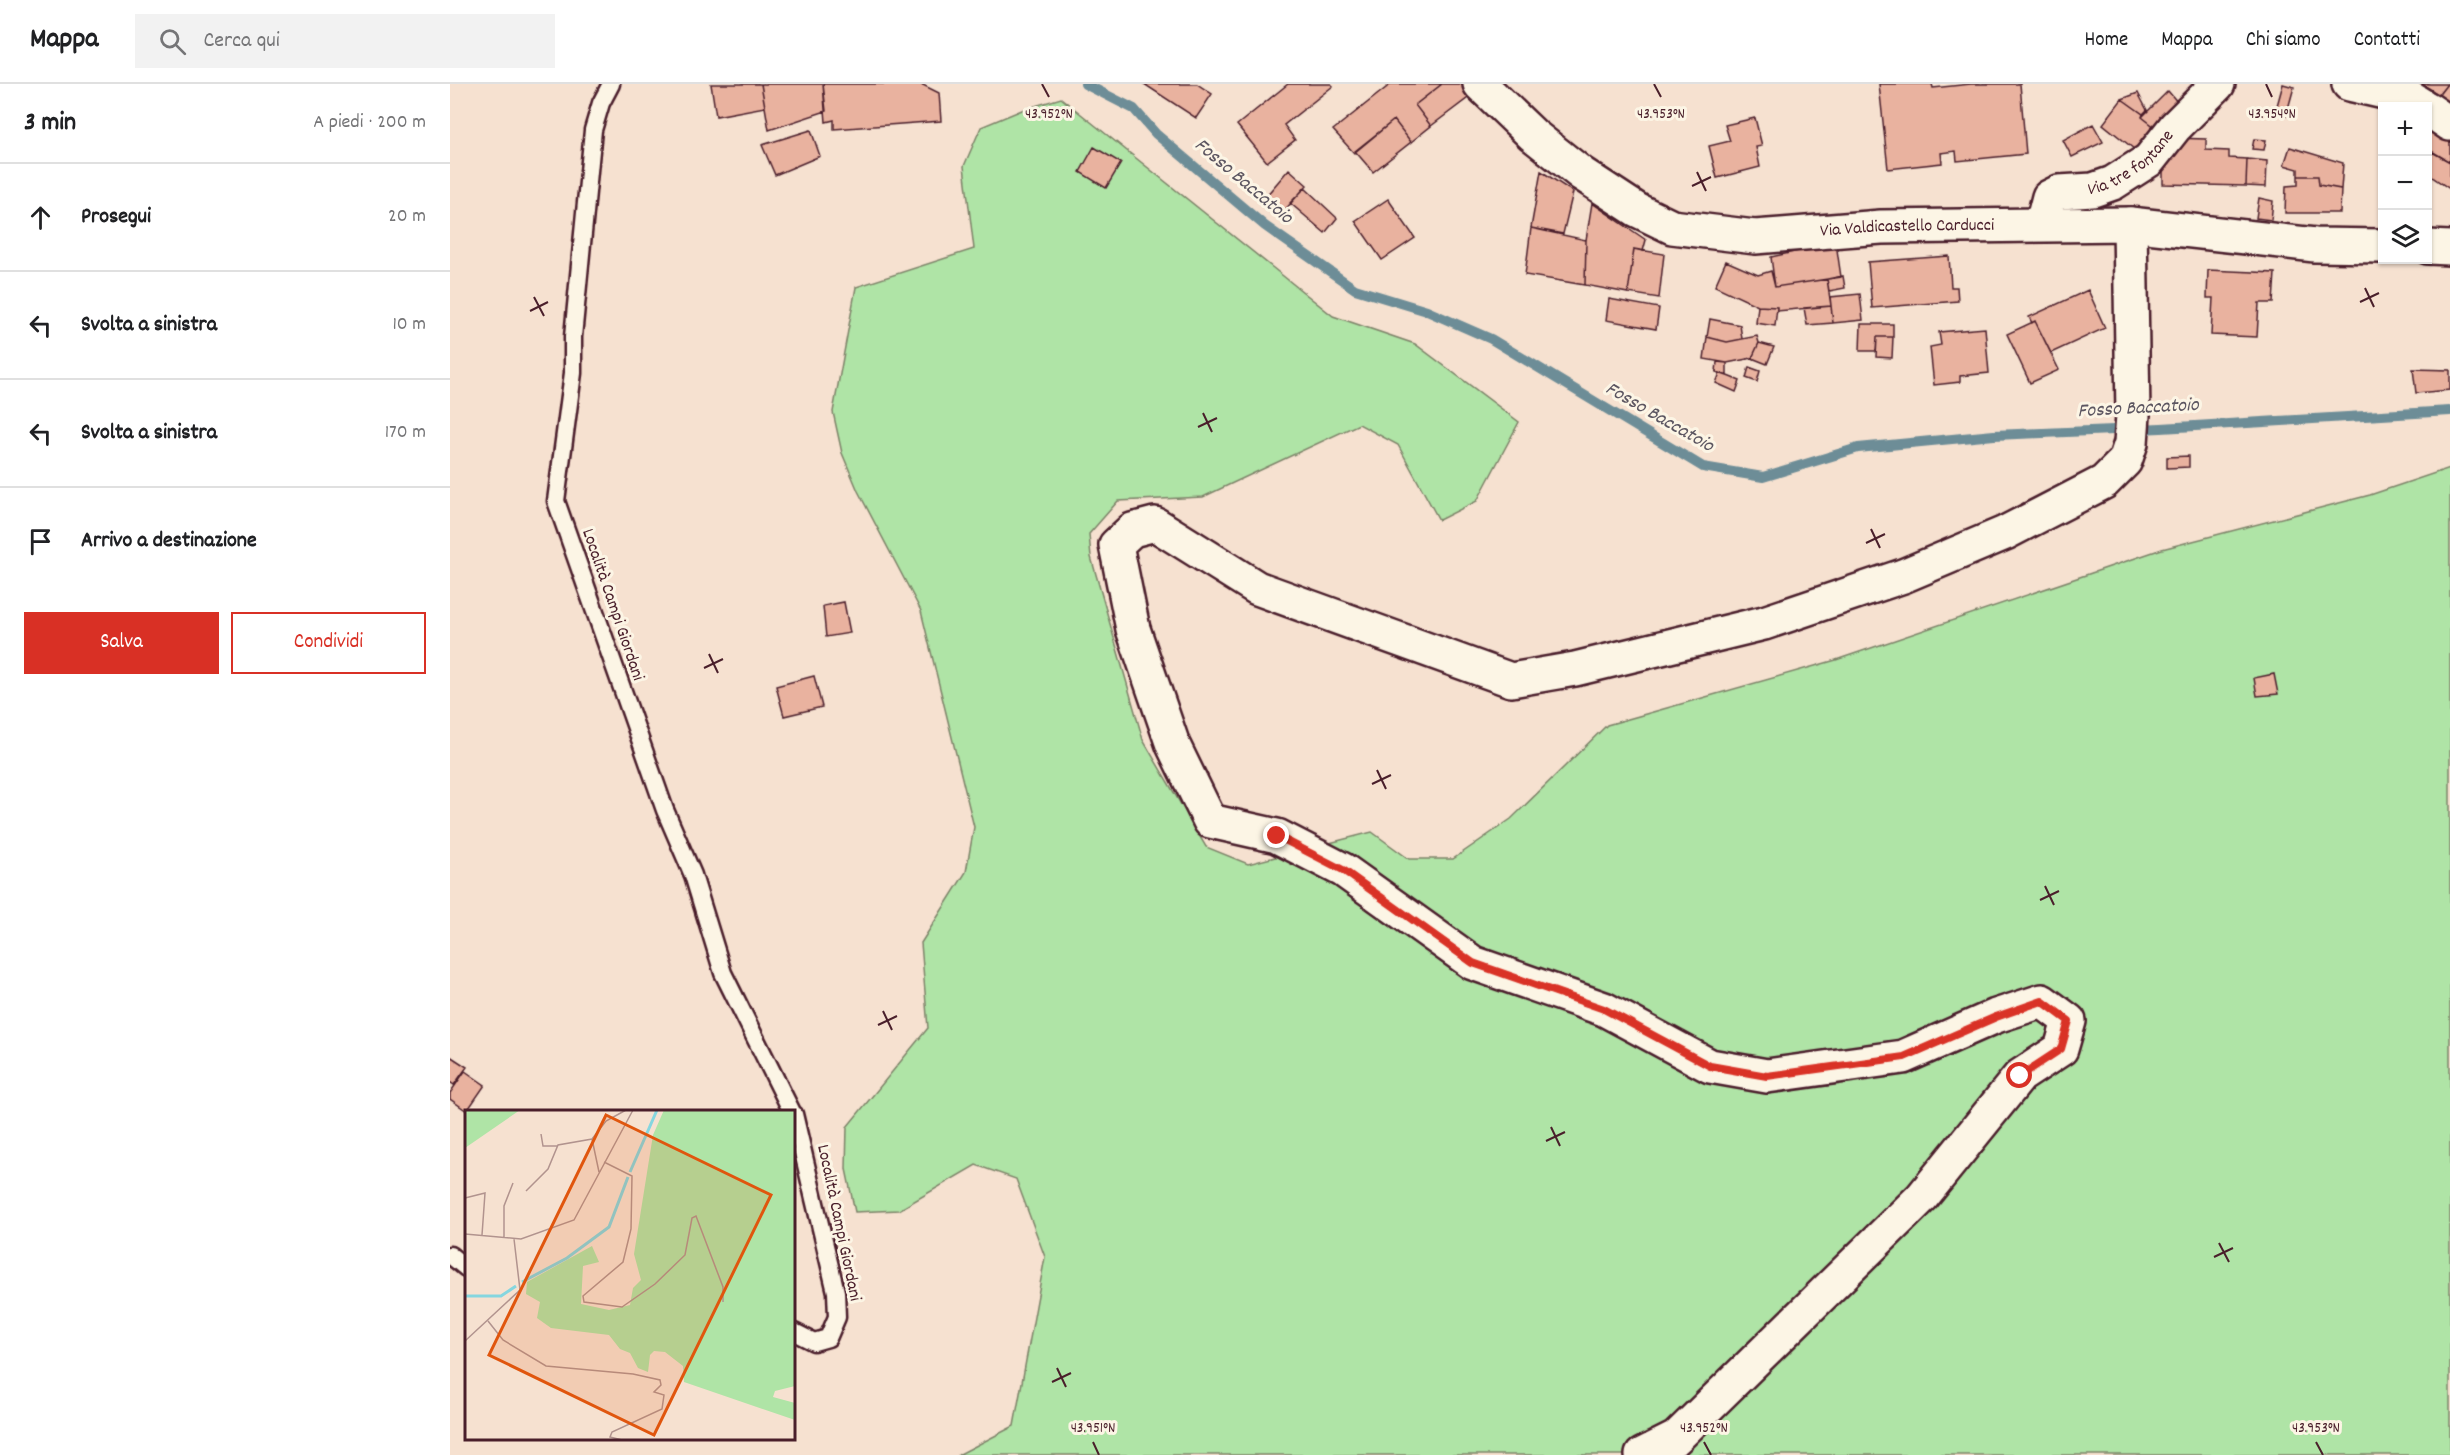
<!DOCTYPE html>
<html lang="it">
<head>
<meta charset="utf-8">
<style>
  body { margin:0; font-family:Dekko,sans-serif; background:#f2f2f2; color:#202124 }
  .controls { position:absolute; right:18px; top:18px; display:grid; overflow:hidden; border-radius:0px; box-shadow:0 2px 4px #0004 }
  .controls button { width:54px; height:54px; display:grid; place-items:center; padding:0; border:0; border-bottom:2px solid #e0e0e0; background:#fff; color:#202124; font:30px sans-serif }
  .stop { position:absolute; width:18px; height:18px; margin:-14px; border:4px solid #d93025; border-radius:50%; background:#fff }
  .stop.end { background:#d93025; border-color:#fff; box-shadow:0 2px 6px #0008 }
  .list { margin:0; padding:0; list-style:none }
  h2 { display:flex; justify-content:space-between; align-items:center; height:78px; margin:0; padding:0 24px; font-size:26px }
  h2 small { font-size:20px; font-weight:400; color:#757577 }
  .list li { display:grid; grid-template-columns:39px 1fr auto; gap:18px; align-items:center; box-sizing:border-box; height:108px; padding:0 24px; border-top:2px solid #e0e0e0 }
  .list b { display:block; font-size:22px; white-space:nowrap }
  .list em { font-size:20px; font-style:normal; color:#757577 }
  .actions { display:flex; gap:12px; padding:18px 24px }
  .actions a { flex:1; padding:14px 0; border:2px solid #d93025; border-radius:0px; text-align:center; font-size:21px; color:#d93025 }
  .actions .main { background:#d93025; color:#fff }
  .icon { flex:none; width:33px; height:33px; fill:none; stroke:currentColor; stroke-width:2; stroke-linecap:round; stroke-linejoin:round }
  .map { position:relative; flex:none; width:2000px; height:1371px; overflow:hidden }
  header { display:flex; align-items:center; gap:36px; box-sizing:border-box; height:84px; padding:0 30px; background:#fff; border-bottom:2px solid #e0e0e0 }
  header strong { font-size:28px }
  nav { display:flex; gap:33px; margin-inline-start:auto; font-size:21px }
  .search { width:420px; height:54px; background:#f2f2f2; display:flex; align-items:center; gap:15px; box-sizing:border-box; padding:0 21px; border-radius:0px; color:#757577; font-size:22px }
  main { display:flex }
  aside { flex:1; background:#fff }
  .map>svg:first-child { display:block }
  .green { fill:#afe4a6; stroke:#7c8268; stroke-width:1.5 }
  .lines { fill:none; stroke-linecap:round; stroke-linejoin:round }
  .stream { stroke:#6d8d97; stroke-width:10 }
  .building { fill:#e9b29f; stroke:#4a1f2b; stroke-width:1.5 }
  .lane-casing { stroke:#4a1f2b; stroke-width:21 }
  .street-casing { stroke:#4a1f2b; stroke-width:38 }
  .secondary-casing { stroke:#4a1f2b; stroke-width:38 }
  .lane { stroke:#fcf5e5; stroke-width:16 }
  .street { stroke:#fcf5e5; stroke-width:33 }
  .secondary { stroke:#fcf5e5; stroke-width:33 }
  .route { stroke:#d93025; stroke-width:8 }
  .ticks { fill:none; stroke:#4a1f2b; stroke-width:2 }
  .labels { text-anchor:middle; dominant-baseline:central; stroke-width:6; stroke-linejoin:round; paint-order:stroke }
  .street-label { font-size:18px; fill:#4a1f2b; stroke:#fcf5e5 }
  .water-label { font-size:20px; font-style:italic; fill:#5c5661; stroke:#fcf5e5 }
  .inset-river { fill:none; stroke:#85d6df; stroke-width:3 }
  .inset-road { fill:none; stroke:#b1938e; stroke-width:1.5 }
  .view { fill:#e0560e; fill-opacity:0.15; stroke:#e0560e; stroke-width:3 }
  .inset-edge { fill:none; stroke:#4a1f2b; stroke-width:3 }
  .ticks-label { font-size:15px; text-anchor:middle; fill:#4a1f2b; stroke:#fcf5e5; stroke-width:6; stroke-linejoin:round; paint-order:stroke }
</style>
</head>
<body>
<header>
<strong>Mappa</strong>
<div class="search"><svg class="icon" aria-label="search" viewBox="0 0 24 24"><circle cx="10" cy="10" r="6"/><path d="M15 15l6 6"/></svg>Cerca qui</div>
<nav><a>Home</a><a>Mappa</a><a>Chi siamo</a><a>Contatti</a></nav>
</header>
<main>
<aside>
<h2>3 min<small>A piedi · 200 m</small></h2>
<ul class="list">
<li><svg class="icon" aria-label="ahead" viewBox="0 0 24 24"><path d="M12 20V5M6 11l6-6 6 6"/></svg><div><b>Prosegui</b></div><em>20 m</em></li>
<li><svg class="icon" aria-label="left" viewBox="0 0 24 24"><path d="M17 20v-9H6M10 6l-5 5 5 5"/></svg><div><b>Svolta a sinistra</b></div><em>10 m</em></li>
<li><svg class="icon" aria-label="left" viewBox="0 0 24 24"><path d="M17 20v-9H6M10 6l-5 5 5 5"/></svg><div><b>Svolta a sinistra</b></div><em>170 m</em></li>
<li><svg class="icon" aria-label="arrive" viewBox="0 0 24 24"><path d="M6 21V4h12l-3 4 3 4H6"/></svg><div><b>Arrivo a destinazione</b></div></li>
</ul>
<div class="actions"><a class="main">Salva</a><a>Condividi</a></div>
</aside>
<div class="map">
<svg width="2000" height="1371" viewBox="0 0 2000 1371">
  <rect width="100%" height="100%" fill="#f6e1d0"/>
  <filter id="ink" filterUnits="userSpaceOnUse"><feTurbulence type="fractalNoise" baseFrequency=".0167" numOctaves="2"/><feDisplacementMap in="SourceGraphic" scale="12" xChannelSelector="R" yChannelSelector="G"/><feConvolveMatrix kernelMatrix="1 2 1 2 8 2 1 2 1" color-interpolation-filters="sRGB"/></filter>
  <g filter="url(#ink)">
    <path class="green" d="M611 14 883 232 965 260 1069 338 1027 417 989 436 948 361 909 340 753 413 668 417 639 450 641 473 693 656 756 763 798 780 922 748 959 775H1003L1061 735 1157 641 1386 576 1712 465 1920 411 2000 384V1371H508L564 1342 595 1173 566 1095 526 1081 449 1126 405 1128 396 1085 397 1043 478 944 471 859 516 788 524 743 471 527 408 407 392 369 383 328 406 203 524 165 514 82 531 43 572 26Z"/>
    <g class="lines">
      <path class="stream" d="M635 0 684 25 706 50 815 142 905 205 977 227 1041 255 1253 383 1313 393 1408 364 1544 351 1711 344 2000 327"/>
    </g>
    <path class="building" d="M261 0H311L315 23 266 32Z
      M311 0H373L376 27 319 46Z
      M373 0H471L489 9 491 37 384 45V36L376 38Z
      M694 0H747L762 10 746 34Z
      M838 0H881L883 2 834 41 845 56 817 78 787 41Z
      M941 0H992L965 21 981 42 961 58 944 36 904 69 883 46Z
      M992 0H1014L1022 11 981 42 965 21Z
      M1429 0H1482L1483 4 1521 0H1570L1576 70 1507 77 1506 67 1491 69 1492 79 1438 85Z
      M1833 0 1844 3 1836 32 1825 29Z
      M1964 0H1997L1982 19Z
      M1997 0H2000V31L1984 17Z
      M1718 7 1734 26 1711 48 1692 33Z
      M1688 9 1697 26 1693 30 1672 15Z
      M1672 15 1693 30 1692 33 1711 48 1694 73 1653 40Z
      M1305 34 1312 62 1306 63 1310 83 1267 94 1259 62 1280 57 1275 41Z
      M1978 34 2000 48V78L1978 65Z
      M944 36 961 58 923 88 905 67Z
      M1643 40 1653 58 1622 73 1613 56Z
      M361 46 370 72 325 91 312 61Z
      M1721 54 1756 55V66L1779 67V74L1797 75 1796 102 1713 100V68Z
      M1804 55 1816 56 1814 66 1802 65Z
      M644 63 671 79 656 104 630 88Z
      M1840 63 1893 79 1891 105 1869 101 1868 92H1848V85L1834 81Z
      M1982 68 2000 78V105L1978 90V75Z
      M1797 75 1817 77 1816 103 1796 102Z
      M839 85 857 101 834 127 816 112Z
      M1091 87 1123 108 1113 150 1081 144Z
      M1848 92H1868L1869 101 1891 105 1890 129H1835L1836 102 1848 101Z
      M855 104 887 134 875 149 840 119Z
      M1809 114 1823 117 1821 136 1806 134Z
      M938 115 965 154 932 176 905 137Z
      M1142 119 1196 156 1193 167 1184 165 1178 209 1135 201 1136 156Z
      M1081 144 1136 156 1135 201 1075 191Z
      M1386 159 1391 193 1325 203 1321 173Z
      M1184 165 1214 170 1209 214 1178 209Z
      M1499 172 1501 203H1507L1508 217 1422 224 1418 178Z
      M1276 177 1308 191 1321 187 1325 203 1377 195 1381 222 1327 227V223L1308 222 1265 202Z
      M1758 186 1825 189 1823 219H1809L1807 253 1761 251 1763 214H1757Z
      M1393 192 1395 204 1379 207 1377 195Z
      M1638 206 1655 244 1601 269 1585 237 1582 239 1579 233Z
      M1410 210 1413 236 1383 239 1380 213Z
      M1159 215 1209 224 1206 245 1156 236Z
      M1308 222 1327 223 1325 242 1306 239Z
      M1381 222 1383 239 1357 241 1354 224Z
      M1260 235 1290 241 1292 255 1277 258 1257 253Z
      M1585 237 1609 286 1580 299 1557 250Z
      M1411 240H1443V253H1427L1426 267H1410Z
      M1535 244 1539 289 1510 292V298L1484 301 1480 263 1491 261 1489 248Z
      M1307 252 1309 259 1302 274 1277 279 1254 275 1257 253 1277 258Z
      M1427 253H1443L1442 274 1426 273Z
      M1309 259 1324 263 1317 280 1302 274Z
      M1267 278 1277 279V292L1266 288Z
      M1299 283 1310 287 1307 298 1296 294Z
      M1963 285 2000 286V306L1966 309Z
      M1270 289 1290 297 1286 308 1266 299Z
      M1739 372V383L1717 384V373Z
      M394 518 400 549 376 553 373 522Z
      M1824 590 1828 610 1807 612 1804 594Z
      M364 592 372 623 334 632 326 602Z
      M0 972 17 983 4 1001 0 998Z
      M15 987 35 1001 17 1027 0 1015V1009Z"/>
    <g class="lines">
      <defs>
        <path id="lane" d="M161 0 151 19 143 46 123 253V289L106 417 215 726 243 791 273 889 342 1028
          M344 1030 386 1208 387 1233 378 1254 364 1258 344 1248
          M0 1171 16 1184"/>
        <g id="street">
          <path d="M1899 0 1960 14 1973 22"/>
          <path d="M1978 25 2000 40"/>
          <path id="s1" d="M1592 140 1599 113 1609 108 1643 106 1663 99 1699 76 1725 43 1768 0"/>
          <path d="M1192 1371 1226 1354 1472 1113 1570 992 1611 965 1619 937 1592 917 1546 932 1453 973 1317 992 1260 982 1154 925 1023 879 893 786 827 752 760 737 723 661 683 545 666 461 682 446 705 440 807 504 1061 596 1125 585 1314 539 1453 492 1555 449 1654 398 1675 377 1681 359 1683 331 1680 140"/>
        </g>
        <g id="secondary">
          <path id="s2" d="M1030 0 1083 51 1132 90 1187 126 1222 143 1305 153 1431 143 1680 140 1865 161 1932 162"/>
          <path d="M1978 163 2000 164"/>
        </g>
      </defs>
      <use href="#lane" class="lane-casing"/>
      <use href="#street" class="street-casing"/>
      <use href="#secondary" class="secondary-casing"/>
      <use href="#lane" class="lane"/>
      <use href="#street" class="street"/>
      <use href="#secondary" class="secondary"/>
    </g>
  </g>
  <g class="lines" filter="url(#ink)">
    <path class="route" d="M827 752 893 786 1023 879 1154 925 1260 982 1317 992 1454 973 1546 933 1592 917 1619 937 1611 965 1570 992"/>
  </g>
  <path class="ticks" d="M592 0 599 13M1204 0 1211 13M1816 0 1822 13M1247 88 1256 107M1242 102 1261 93M1915 204 1924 223M84 213 94 232M1910 218 1929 209M80 227 98 218M753 329 762 348M748 343 767 334M1421 445 1430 464M1416 459 1435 450M259 570 268 589M254 584 273 575M927 686 936 705M922 700 941 691M1595 802 1604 821M1590 816 1609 807M433 927 442 946M428 941 447 932M1101 1043 1110 1062M1096 1057 1115 1048M1769 1159 1779 1178M1764 1173 1783 1164M607 1284 616 1303M602 1298 621 1289M643 1358 649 1371M1254 1358 1261 1371M1866 1358 1873 1371"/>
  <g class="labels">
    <g class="street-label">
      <text stroke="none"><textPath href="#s1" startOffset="120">Via tre fontane</textPath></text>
      <text stroke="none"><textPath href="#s2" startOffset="477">Via Valdicastello Carducci</textPath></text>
      <text transform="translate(162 521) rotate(71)">Località Campi Giordani</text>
      <text transform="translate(388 1139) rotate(78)">Località Campi Giordani</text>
    </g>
    <g class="water-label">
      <text transform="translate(793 98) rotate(40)">Fosso Baccatoio</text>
      <text transform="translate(1688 325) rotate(-3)">Fosso Baccatoio</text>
      <text transform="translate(1209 334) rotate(30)">Fosso Baccatoio</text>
    </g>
  </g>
  <g transform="translate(15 1026)">
    <rect width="330" height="330" fill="#f6e1d0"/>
    <path d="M0 0H55L0 38ZM199 0H330V276L310 281 308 287 330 293V310L219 272 218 256 200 242 189 241 185 245 183 262 173 258 165 243 155 239 144 225 86 218 72 208 75 192 61 184 62 172 127 136 134 152 118 156 116 194 144 200 165 195 168 178 176 170 169 144 188 25Z" fill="#afe4a6"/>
    <path class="inset-river" d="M165 62 192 0M57 172 102 148 144 117 163 67M0 186H36L51 176"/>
    <path class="inset-road" d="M76 24 78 36H92M127 29 134 62M139 52 167 66 166 119 158 152 118 186 119 192 157 197 190 174 220 145 227 108 231 106 258 177V192M61 81 83 59 93 35 127 29 141 11 161 0M0 88 20 83 17 125M0 124 56 129 109 110 168 0M39 127V96L48 73M23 211 38 230 81 256 168 264 195 270 196 275 189 282 199 285 197 299 147 322 145 327 157 330M0 231 55 180 49 129"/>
    <path class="view" d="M141 5 306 85 189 325 24 245Z"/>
    <rect width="330" height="330" class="inset-edge"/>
  </g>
  <g class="ticks-label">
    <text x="1822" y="34">43.954°N</text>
    <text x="599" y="34">43.952°N</text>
    <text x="1211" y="34">43.953°N</text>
    <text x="643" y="1348">43.951°N</text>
    <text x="1254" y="1348">43.952°N</text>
    <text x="1866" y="1348">43.953°N</text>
  </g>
</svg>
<div class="controls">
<button>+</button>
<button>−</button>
<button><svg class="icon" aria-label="layers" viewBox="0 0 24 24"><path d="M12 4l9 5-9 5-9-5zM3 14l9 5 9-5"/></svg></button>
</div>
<div class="stop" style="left:1570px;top:992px"></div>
<div class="stop end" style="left:827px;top:752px"></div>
</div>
</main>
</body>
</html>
